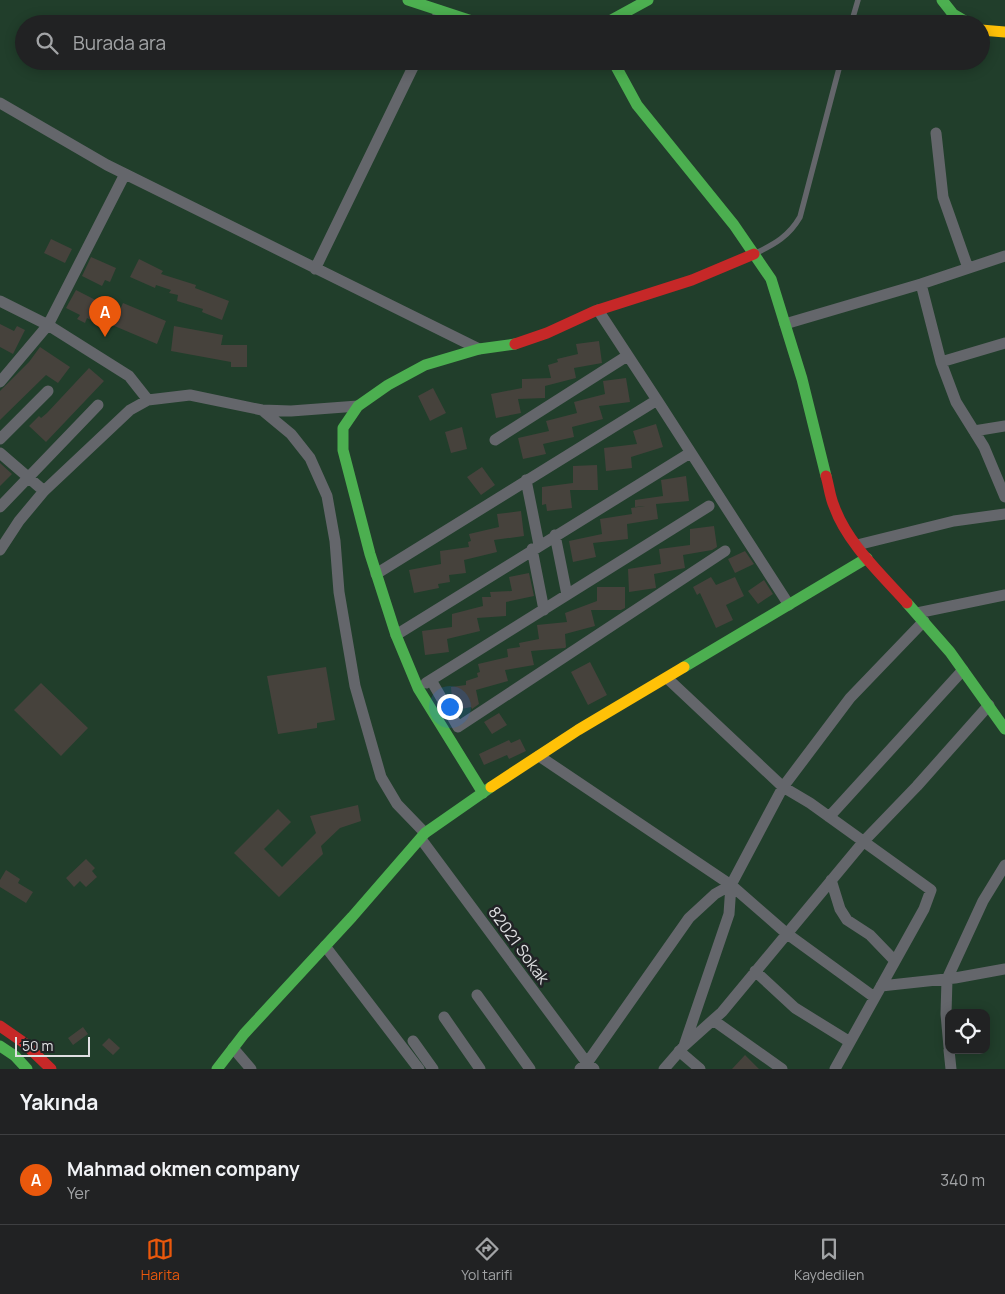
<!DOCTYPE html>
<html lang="tr">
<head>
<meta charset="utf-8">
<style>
  body { margin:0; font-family:Manrope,sans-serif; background:#292a2b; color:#f1f3f6 }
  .controls { position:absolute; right:15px; bottom:15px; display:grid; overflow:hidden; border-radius:10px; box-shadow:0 2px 12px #0003 }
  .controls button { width:45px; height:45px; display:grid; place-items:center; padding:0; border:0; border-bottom:1px solid #3e3f41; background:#212223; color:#f1f3f6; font:25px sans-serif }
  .scale { position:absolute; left:15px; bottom:12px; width:75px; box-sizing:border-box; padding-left:5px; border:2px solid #dfe0e2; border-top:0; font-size:14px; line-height:18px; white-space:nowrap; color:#dfe0e2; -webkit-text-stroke:4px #212326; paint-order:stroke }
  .you { position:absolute; left:449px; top:706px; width:18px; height:18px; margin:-12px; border:4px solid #fff; border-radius:50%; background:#1a73e8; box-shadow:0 0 0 8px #1a73e833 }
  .badge { display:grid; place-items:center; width:32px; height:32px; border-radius:50%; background:#ea580c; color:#fff; font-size:16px; font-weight:700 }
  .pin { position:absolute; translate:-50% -41px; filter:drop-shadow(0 1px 2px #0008) }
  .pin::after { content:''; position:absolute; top:26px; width:18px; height:15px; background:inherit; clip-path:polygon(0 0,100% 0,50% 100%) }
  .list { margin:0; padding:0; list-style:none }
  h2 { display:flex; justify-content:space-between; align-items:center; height:65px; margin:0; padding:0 20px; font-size:21px }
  h2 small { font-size:16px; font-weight:400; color:#a2a4a6 }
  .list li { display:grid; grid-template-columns:32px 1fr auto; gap:15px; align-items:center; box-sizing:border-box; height:90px; padding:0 20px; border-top:1px solid #3e3f41 }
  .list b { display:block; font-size:19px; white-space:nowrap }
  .list p { margin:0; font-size:16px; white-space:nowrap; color:#a2a4a6 }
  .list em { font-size:16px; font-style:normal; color:#a2a4a6 }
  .icon { flex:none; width:28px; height:28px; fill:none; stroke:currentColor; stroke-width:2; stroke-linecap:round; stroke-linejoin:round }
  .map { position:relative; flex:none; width:1005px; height:1069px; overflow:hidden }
  .search { position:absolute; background:#212223; box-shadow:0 2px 12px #0003; left:15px; right:15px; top:15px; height:55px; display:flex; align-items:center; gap:12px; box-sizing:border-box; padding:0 18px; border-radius:28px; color:#a2a4a6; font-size:19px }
  .sheet { height:155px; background:#212223 }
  nav { display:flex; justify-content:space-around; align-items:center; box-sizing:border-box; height:70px; border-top:1px solid #3e3f41; background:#212223; font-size:14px; color:#a2a4a6 }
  nav a { display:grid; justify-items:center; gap:2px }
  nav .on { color:#ea580c }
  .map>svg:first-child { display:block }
  .green { fill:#213e2b; fill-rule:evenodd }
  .building { fill:#46423c }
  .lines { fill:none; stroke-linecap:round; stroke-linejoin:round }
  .lane { stroke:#64666b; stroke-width:5.5 }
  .street { stroke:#64666b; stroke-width:11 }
  .fast { stroke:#4caf50; stroke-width:11 }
  .slow { stroke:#ffc107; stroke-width:11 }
  .jam { stroke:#c62828; stroke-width:11 }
  .labels { text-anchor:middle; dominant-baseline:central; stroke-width:5; stroke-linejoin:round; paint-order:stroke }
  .street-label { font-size:16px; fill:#dfe0e2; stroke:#212326 }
</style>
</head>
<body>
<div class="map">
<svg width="1005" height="1069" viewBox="0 0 1005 1069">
  <rect width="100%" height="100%" fill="#2c2d2f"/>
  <path class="green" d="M0 0H1005V1069H0ZM24 24H981V61H24ZM949 1013H986V1050H949Z"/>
  <path class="building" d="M51 239 72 249 65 263 44 253Z
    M91 257 116 268 110 282 105 280 102 286 82 276Z
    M139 259 163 271 161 274 196 285 195 288 229 301 222 320 202 312 203 309 177 301 178 295 169 293 171 290 156 285 155 288 130 277Z
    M76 290 119 312 123 303 166 321 157 344 105 322 103 327 87 318 85 323 77 319 80 315 66 308Z
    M0 324 14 331 17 326 25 330 13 354 0 347Z
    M174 326 223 335 221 345H247V367H231V362L171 351Z
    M599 341 602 363 574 368 576 378 545 386V398L518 399 521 413 496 418 491 394 522 388V379L551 378 548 365 558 362 557 359 578 354 576 344Z
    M40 347 70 367 58 383 46 375 0 420V391L29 362Z
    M89 368 104 381 46 442 29 426 39 416 41 418 47 413Z
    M626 378 630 402 599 406 603 419 572 427 574 437 543 444 546 454 523 459 518 438 549 431 546 421 577 413 574 402 605 394 603 381Z
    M433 388 446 413 430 421 418 396Z
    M656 424 663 447 631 457 632 468 606 471 604 448 637 444 633 431Z
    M462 427 467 449 451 453 445 432Z
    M0 463 12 474 0 486Z
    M597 465 598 490H570L572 508 547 511 546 504 542 505V487L573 483V466Z
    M482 467 495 485 481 495 467 477Z
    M686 476 689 501 656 504 658 519 627 524 628 539 593 543 596 557 573 562 569 541 602 534 600 519 632 514 631 508 645 506 635 507V500L663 496 661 480Z
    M521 511 524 536 494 540 497 552 464 560 466 573 449 575 450 582 438 584 439 588 414 593 409 570 441 564 440 551 469 547 468 542 471 541 469 534 499 527 497 514Z
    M714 526 717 547 712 550 683 555 685 568 654 574 656 588 629 592 628 569 661 564 659 549 690 545V529Z
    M745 551 754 564 735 573 728 559Z
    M529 573 534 596 506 602V616L477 618 480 631 447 639 449 652 425 655 422 631 452 627V614L483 606 482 597H491L490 592 512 591 509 577Z
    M711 577 716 585 735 577 744 596 726 605 733 620 716 628 700 593 697 595 693 587Z
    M764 580 773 594 758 604 748 591Z
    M597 587H625V608L621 610H591L595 626 565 634 566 647 565 648 531 651 534 665 505 670 508 681 476 690 479 704 472 709 471 707 457 710 452 701 451 687 466 685V681L478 677 477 673 480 672 478 664 508 657 507 649 520 647 519 643 539 639 537 625 567 622 565 613 597 601Z
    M590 662 607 695 588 705 571 672Z
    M326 667 335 720 317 723V728L278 734 267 676Z
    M41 683 88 728 61 756 14 710Z
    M499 713 507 725 492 734 484 722Z
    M520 739 526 751 509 759 507 755 484 765 479 754 509 740 511 743Z
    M358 805 361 821 340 828 321 846 323 854 279 897 234 853 278 809 291 822 264 849 282 867 316 833 310 816Z
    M86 859 95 868 92 871 97 877 86 887 80 881 74 887 66 878Z
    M6 870 20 879 18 883 33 892 26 903 0 887V880Z
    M83 1027 88 1034 73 1045 68 1038Z
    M109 1038 120 1048 113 1055 102 1045Z
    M745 1055 759 1069H732Z"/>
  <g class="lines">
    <path class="lane" d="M851 24 858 0
      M756 253C775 244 789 236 800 217L841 61"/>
    <path class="street" d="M434 24 440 11
      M0 103 107 165 479 349
      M936 133 943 197 968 268
      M315 269 416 61
      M921 284 941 362 956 402 984 447 1005 497
      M0 301 48 325 129 376 148 400
      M598 310 657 400
      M785 324 921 284 1005 256
      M941 362 1005 343
      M0 382 48 325 125 174
      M262 410 291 434 310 458 327 496 335 541 339 592 355 686 381 777 397 804 425 833
      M974 431 1005 426
      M0 439 48 391
      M495 440 627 356
      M0 453 44 491
      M526 480 539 545
      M0 507 98 405
      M555 535 567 595
      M857 545 954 521 1005 514
      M532 549 544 610
      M0 550 19 521 44 491 130 410 148 400 190 395 262 410 291 411 358 406
      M376 574 657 400 789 605
      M917 613 1005 595
      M396 635 690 453
      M667 678 783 787 810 803 931 890 924 909 835 1069
      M431 680 458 727 725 551
      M426 683 709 506
      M539 756 731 885 786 933 874 997
      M829 817 963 670
      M421 839 587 1063 594 1069
      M831 880 840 909 847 920 870 935 895 961
      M325 946 419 1069
      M755 971 795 1008 850 1042
      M881 986 955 978 1005 969
      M477 995 530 1069
      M444 1017 480 1069
      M713 1020 782 1069
      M413 1041 433 1069
      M684 1046 729 914 731 885 783 787 850 698 924 621
      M949 1047 946 1014 947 979 983 901 1005 865
      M233 1048 251 1069
      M949 1050 951 1069
      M679 1051 700 1069
      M580 1069 587 1063 689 918 715 894 731 885
      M664 1069 684 1046 722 1012 864 841 917 786 989 705"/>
    <path class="fast" d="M408 0 481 24
      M942 0 953 14 970 24
      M604 24 648 0
      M613 61 637 105 734 225 771 279 802 379 826 476
      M907 603 950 652 1005 729
      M684 667 867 558
      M483 793 418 688 396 635 370 554 343 450V428L358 406 388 385 425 365 479 349 515 344
      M0 1046 15 1056 27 1069
      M217 1069 244 1034 352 917 425 833 491 787"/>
    <path class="slow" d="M981 30 1005 32
      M491 787 578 730 684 667"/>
    <path class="jam" d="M515 344 547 333 595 311 692 280 754 254
      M826 476C829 486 830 497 834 506 847 543 881 574 907 603
      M0 1026 23 1042 51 1069"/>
  </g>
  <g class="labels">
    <g class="street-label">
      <text transform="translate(519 945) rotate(54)">82021 Sokak</text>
    </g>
  </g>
</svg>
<div class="controls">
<button><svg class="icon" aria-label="locate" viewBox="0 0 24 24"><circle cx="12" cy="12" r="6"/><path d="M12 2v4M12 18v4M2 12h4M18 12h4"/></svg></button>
</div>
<div class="scale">50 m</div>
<div class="you"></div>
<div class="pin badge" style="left:105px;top:337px">A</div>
<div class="search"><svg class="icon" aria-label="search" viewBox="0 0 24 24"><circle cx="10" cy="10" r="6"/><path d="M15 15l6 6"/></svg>Burada ara</div>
</div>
<section class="sheet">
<h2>Yakında<small></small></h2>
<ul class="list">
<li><span class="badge">A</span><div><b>Mahmad okmen company</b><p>Yer</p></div><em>340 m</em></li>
</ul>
</section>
<nav>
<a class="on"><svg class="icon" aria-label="map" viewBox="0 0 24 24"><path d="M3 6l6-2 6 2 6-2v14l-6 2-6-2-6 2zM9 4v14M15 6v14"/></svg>Harita</a>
<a><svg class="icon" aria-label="directions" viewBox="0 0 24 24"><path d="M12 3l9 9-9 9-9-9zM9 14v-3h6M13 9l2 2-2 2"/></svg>Yol tarifi</a>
<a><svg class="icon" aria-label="saved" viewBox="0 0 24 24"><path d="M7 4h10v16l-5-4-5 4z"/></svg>Kaydedilen</a>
</nav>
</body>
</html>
